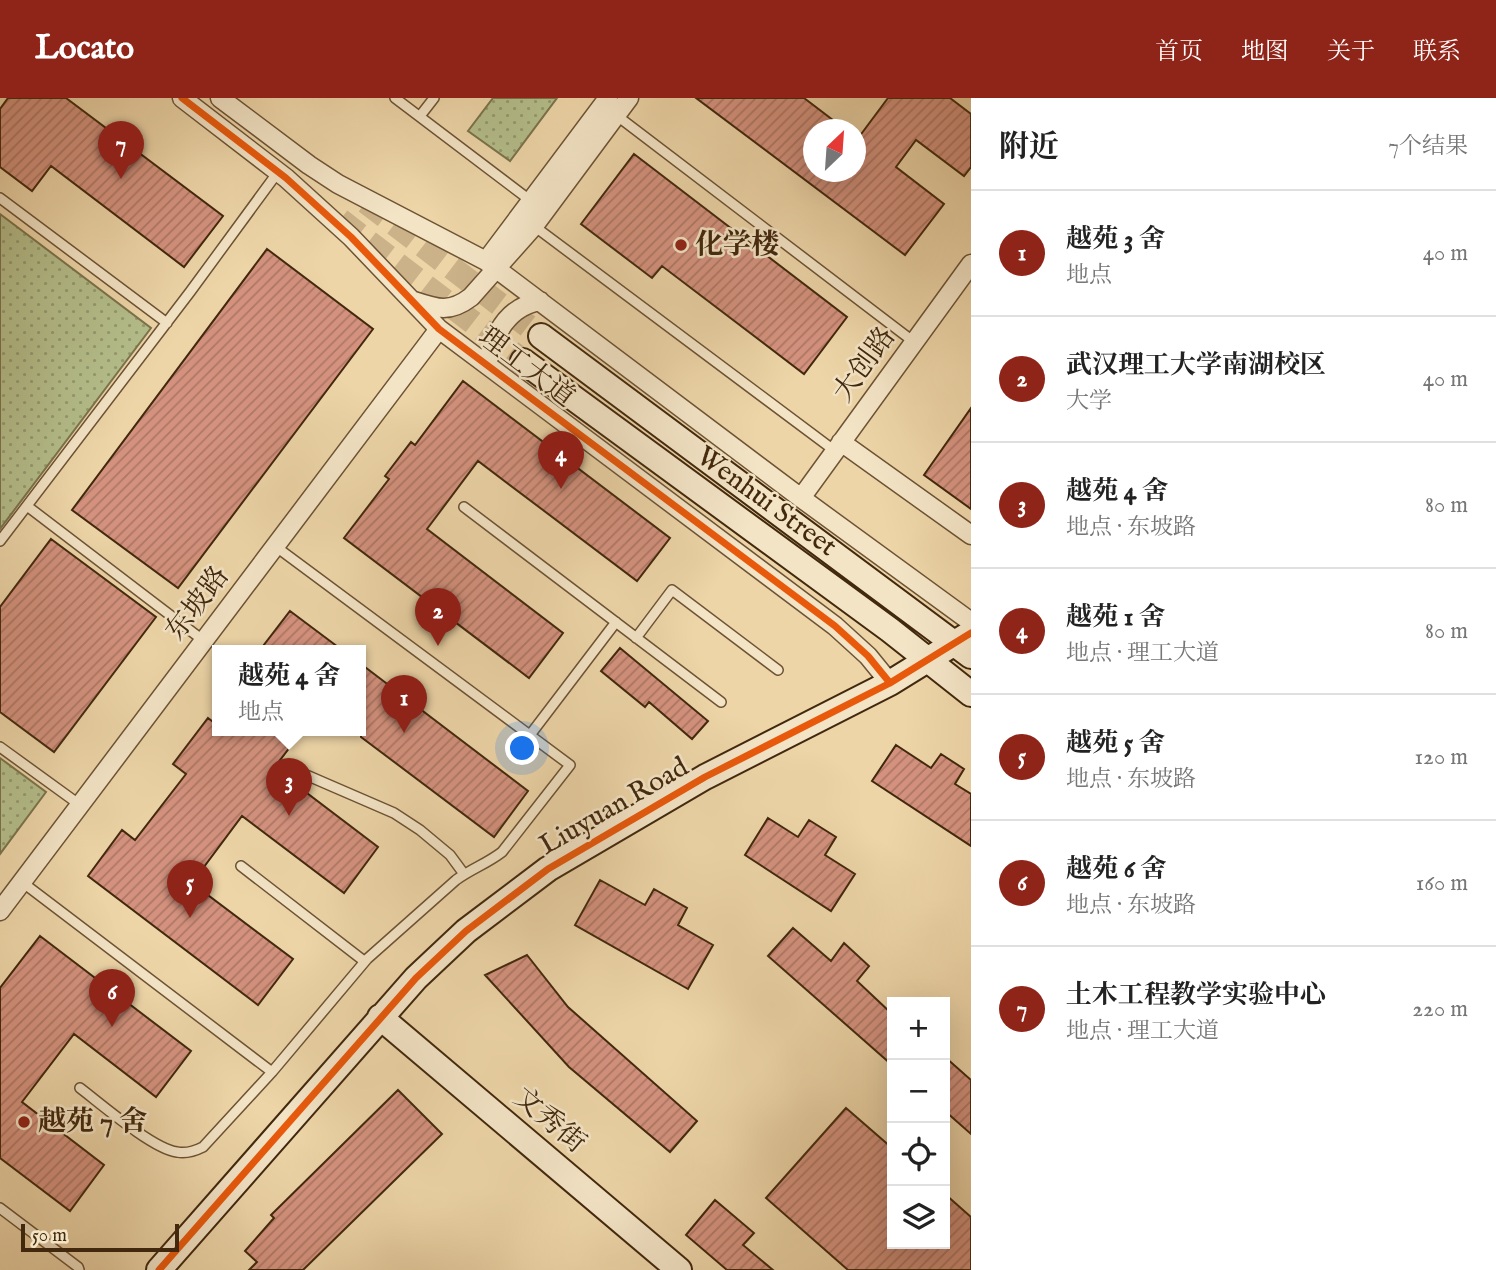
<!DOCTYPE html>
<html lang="zh">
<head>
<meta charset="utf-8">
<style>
  body { margin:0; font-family:"IM FELL English","Noto Serif SC",serif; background:#f6f6f6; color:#222 }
  .controls { position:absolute; right:21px; bottom:21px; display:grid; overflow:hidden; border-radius:0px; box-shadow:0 7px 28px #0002 }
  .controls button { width:63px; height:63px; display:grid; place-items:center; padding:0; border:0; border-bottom:2px solid #e0e0e0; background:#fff; color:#222; font:35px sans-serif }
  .compass { position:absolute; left:803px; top:21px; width:63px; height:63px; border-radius:50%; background:#fff; box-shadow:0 7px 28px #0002; rotate:25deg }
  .scale { position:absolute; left:21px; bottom:18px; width:158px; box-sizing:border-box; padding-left:7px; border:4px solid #42280d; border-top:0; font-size:19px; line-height:24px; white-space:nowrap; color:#42280d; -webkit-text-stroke:5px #f3e4c6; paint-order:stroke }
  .you { position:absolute; left:523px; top:651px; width:24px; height:24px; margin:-18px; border:5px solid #fff; border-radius:50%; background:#1a73e8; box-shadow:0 0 0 10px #1a73e833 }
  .badge { display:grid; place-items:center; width:46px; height:46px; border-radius:50%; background:#8f2418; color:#fff; font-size:23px; font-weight:700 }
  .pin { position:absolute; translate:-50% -58px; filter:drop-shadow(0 2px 4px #0008) }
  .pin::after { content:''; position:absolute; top:37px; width:24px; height:21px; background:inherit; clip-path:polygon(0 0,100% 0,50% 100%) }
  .popup { position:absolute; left:212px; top:547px; width:154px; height:91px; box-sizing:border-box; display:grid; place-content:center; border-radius:0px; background:#fff; filter:drop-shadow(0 2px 5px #0005); font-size:23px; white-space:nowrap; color:#767676 }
  .popup b { font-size:26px; color:#222 }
  .popup::after { content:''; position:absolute; left:50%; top:100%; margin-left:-14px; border:14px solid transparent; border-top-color:#fff }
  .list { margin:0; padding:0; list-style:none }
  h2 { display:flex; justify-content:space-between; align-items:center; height:91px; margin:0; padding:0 28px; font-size:30px }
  h2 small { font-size:23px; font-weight:400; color:#767676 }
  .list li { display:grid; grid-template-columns:46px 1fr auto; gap:21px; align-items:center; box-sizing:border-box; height:126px; padding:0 28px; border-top:2px solid #e0e0e0 }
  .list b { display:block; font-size:26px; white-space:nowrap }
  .list p { margin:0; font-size:23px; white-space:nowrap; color:#767676 }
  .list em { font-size:23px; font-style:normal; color:#767676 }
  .icon { flex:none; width:38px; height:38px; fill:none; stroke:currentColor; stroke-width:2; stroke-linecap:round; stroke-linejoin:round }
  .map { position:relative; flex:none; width:971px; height:1172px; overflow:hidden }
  header { display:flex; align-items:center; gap:42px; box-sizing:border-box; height:98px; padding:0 35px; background:#8f2418; color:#fff }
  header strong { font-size:33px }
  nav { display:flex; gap:38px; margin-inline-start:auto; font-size:24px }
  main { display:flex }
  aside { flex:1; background:#fff }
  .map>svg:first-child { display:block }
  .grass { fill:url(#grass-dots); stroke:#7b734c; stroke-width:2 }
  .building { fill:url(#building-hatch); stroke:#42280d; stroke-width:2 }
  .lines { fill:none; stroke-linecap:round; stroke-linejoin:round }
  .secondary-tunnel { stroke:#cbb289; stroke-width:24; stroke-dasharray:24 12; stroke-linecap:butt }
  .lane-casing { stroke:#6d5334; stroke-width:12 }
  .street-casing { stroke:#6d5334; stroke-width:21 }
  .secondary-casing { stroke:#42280d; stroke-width:28 }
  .lane { stroke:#f3e4c6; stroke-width:9 }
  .street { stroke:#f3e4c6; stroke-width:18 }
  .secondary { stroke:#f3e4c6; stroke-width:24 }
  .cycleway-casing { stroke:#f3e4c6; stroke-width:11 }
  .cycleway { stroke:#e8590c; stroke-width:7 }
  .poi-dot { fill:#8f2418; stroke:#f3e4c6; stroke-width:2.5 }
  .labels { text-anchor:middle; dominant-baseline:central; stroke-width:5; stroke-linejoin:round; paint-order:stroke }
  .poi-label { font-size:28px; font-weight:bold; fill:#42280d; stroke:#f3e4c6; text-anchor:start }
  .street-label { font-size:28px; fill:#42280d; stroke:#f3e4c6 }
</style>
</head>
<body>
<header>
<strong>Locato</strong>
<nav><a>首页</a><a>地图</a><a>关于</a><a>联系</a></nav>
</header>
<main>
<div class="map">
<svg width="971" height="1172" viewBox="0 0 971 1172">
  <defs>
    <pattern id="grass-dots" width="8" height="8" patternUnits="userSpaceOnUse" patternTransform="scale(1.75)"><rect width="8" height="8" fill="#b4be8b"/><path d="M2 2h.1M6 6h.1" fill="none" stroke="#949a70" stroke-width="1.8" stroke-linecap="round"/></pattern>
    <pattern id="building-hatch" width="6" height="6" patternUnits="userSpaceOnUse" patternTransform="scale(1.75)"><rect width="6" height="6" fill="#d4927e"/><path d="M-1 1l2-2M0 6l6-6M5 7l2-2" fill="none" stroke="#ae7766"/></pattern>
  </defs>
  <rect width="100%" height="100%" fill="#edd5a8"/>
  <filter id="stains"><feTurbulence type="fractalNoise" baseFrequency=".00286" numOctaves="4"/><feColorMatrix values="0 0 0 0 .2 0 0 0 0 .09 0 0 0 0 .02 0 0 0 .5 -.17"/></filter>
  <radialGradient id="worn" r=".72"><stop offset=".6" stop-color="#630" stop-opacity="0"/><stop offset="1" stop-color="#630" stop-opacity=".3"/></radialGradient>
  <path class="grass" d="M493 0H557L510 63 468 33Z
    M0 116 151 230 0 431Z
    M0 660 46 694 0 756Z"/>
  <path class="building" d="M8 0H66L223 118 184 169 51 68 32 93 0 69V11Z
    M696 0H804L846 32H814V74H856V43L888 0H950L971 16V69L964 78 916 42 896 69 944 106 905 157Z
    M634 56 847 219 804 276 662 168 652 180 581 126Z
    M267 151 373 231 178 490 72 412Z
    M463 283 670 440 637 483 478 363 427 431 563 535 529 580 344 440 389 381 385 378 411 344 415 347Z
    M971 310V411L924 377Z
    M51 441 156 519 54 654 0 614V509Z
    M290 513 342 552H260Z
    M620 550 708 623 692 641 649 604 645 609 601 573Z
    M361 566 528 693 494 739 361 639Z
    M208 620 217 627V632H303L274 670 378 749 344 795 242 718 192 785 293 861 258 907 88 778 122 732 135 742 186 676 173 666Z
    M896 647 931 670 941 656 964 671 955 686 971 696V748L872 683Z
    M768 720 798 739 809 722 836 739 825 757 855 776 831 813 745 757Z
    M600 782 645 807 654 791 687 810 678 827 713 847 688 891 575 827Z
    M793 830 831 863 844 845 869 868 857 883 892 916V967L768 858Z
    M40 838 191 953 156 999 74 936 22 1004 104 1067 70 1113 0 1060V890Z
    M527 857 568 909 697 1023 670 1054 569 969 485 877Z
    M945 959 971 982V1036L945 1013Z
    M398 992 442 1036 303 1172H249L257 1164 245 1153 274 1120 271 1117Z
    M846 1010 892 1050V1146H945V1096L971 1119V1172H848L766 1100Z
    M715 1102 754 1135 743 1147 773 1172H727L686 1137Z"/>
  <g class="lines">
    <path class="secondary-tunnel" d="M366 104 541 238
      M340 122 523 263"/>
    <defs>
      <path id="lane" d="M395 0 531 103
        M616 17 914 244
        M420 18 434 0
        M0 100 167 225
        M534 128 835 353
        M27 408 204 543
        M464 409 721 604
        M0 443 190 194 278 74
        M636 540 672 492 778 572
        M530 637 616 524
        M0 649 80 707
        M290 670 394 715 420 732 450 757 464 776
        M241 768 364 863
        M22 784 272 974
        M80 990C101 1006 153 1051 177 1054 186 1056 195 1053 203 1049L272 974 367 861 456 782C471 771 488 765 502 754L570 667 275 448
        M0 1110 78 1169 79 1172"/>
      <path id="street" d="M182 0 286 80 351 139 439 231 835 528 868 558 890 585
        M220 0 309 67 338 86 486 163 801 400 971 524
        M486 163 608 0
        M414 203C438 211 450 215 471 199L534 128 629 0
        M487 267C493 237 507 209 540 203
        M841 344 971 437
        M801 400 971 166
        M0 813 439 231"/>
      <path id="secondary" d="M541 238 971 558
        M523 263 890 532 971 596
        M380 919 679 1172
        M159 1172 416 880 466 833 548 771 705 679 890 585 971 535"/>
    </defs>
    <use href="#lane" class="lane-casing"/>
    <use href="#street" class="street-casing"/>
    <use href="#secondary" class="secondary-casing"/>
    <use href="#lane" class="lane"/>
    <use href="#street" class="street"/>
    <use href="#secondary" class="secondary"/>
    <defs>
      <path id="cycleway" d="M182 0 286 80 351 139 439 231 835 528 868 558 890 585
        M159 1172 416 880 466 833 548 771 705 679 890 585 971 535"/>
    </defs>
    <use href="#cycleway" class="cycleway-casing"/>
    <use href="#cycleway" class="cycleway"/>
  </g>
  <g class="poi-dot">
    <circle cx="681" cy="147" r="7"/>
    <circle cx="24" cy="1024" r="7"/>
  </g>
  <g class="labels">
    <g class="poi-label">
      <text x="695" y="147">化学楼</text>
      <text x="38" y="1024">越苑 7 舍</text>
    </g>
    <g class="street-label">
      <text transform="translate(865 267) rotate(-54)">大创路</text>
      <text transform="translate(526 270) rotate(37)">理工大道</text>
      <text transform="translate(766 404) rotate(36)">Wenhui Street</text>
      <text transform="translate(198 506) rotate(-53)">东坡路</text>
      <text transform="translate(614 709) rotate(-30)">Liuyuan Road</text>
      <text transform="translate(549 1023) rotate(40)">文秀街</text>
    </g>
  </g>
  <rect width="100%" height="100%" filter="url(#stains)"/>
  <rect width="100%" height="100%" fill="url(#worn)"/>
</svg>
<div class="controls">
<button>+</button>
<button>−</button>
<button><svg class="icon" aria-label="locate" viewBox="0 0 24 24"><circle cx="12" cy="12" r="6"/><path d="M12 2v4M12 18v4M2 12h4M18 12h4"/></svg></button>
<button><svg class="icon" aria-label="layers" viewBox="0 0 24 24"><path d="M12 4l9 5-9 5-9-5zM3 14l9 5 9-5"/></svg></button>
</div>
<svg class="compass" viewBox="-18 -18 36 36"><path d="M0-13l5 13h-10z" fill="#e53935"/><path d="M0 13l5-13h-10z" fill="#767676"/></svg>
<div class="scale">50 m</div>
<div class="you"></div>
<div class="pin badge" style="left:404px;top:635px">1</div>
<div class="pin badge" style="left:438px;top:548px">2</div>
<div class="pin badge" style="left:289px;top:718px">3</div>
<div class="popup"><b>越苑 4 舍</b>地点</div>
<div class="pin badge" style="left:561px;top:391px">4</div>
<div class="pin badge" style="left:190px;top:820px">5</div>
<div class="pin badge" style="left:112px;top:929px">6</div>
<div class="pin badge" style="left:121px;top:81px">7</div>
</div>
<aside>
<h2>附近<small>7个结果</small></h2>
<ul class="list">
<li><span class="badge">1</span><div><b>越苑 3 舍</b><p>地点</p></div><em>40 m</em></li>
<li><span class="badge">2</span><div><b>武汉理工大学南湖校区</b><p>大学</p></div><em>40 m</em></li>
<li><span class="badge">3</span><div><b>越苑 4 舍</b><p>地点 · 东坡路</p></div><em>80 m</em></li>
<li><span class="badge">4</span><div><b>越苑 1 舍</b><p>地点 · 理工大道</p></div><em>80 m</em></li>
<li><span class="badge">5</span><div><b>越苑 5 舍</b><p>地点 · 东坡路</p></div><em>120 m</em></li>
<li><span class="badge">6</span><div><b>越苑 6 舍</b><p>地点 · 东坡路</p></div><em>160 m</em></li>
<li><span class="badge">7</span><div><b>土木工程教学实验中心</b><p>地点 · 理工大道</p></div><em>220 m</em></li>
</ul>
</aside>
</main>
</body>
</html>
